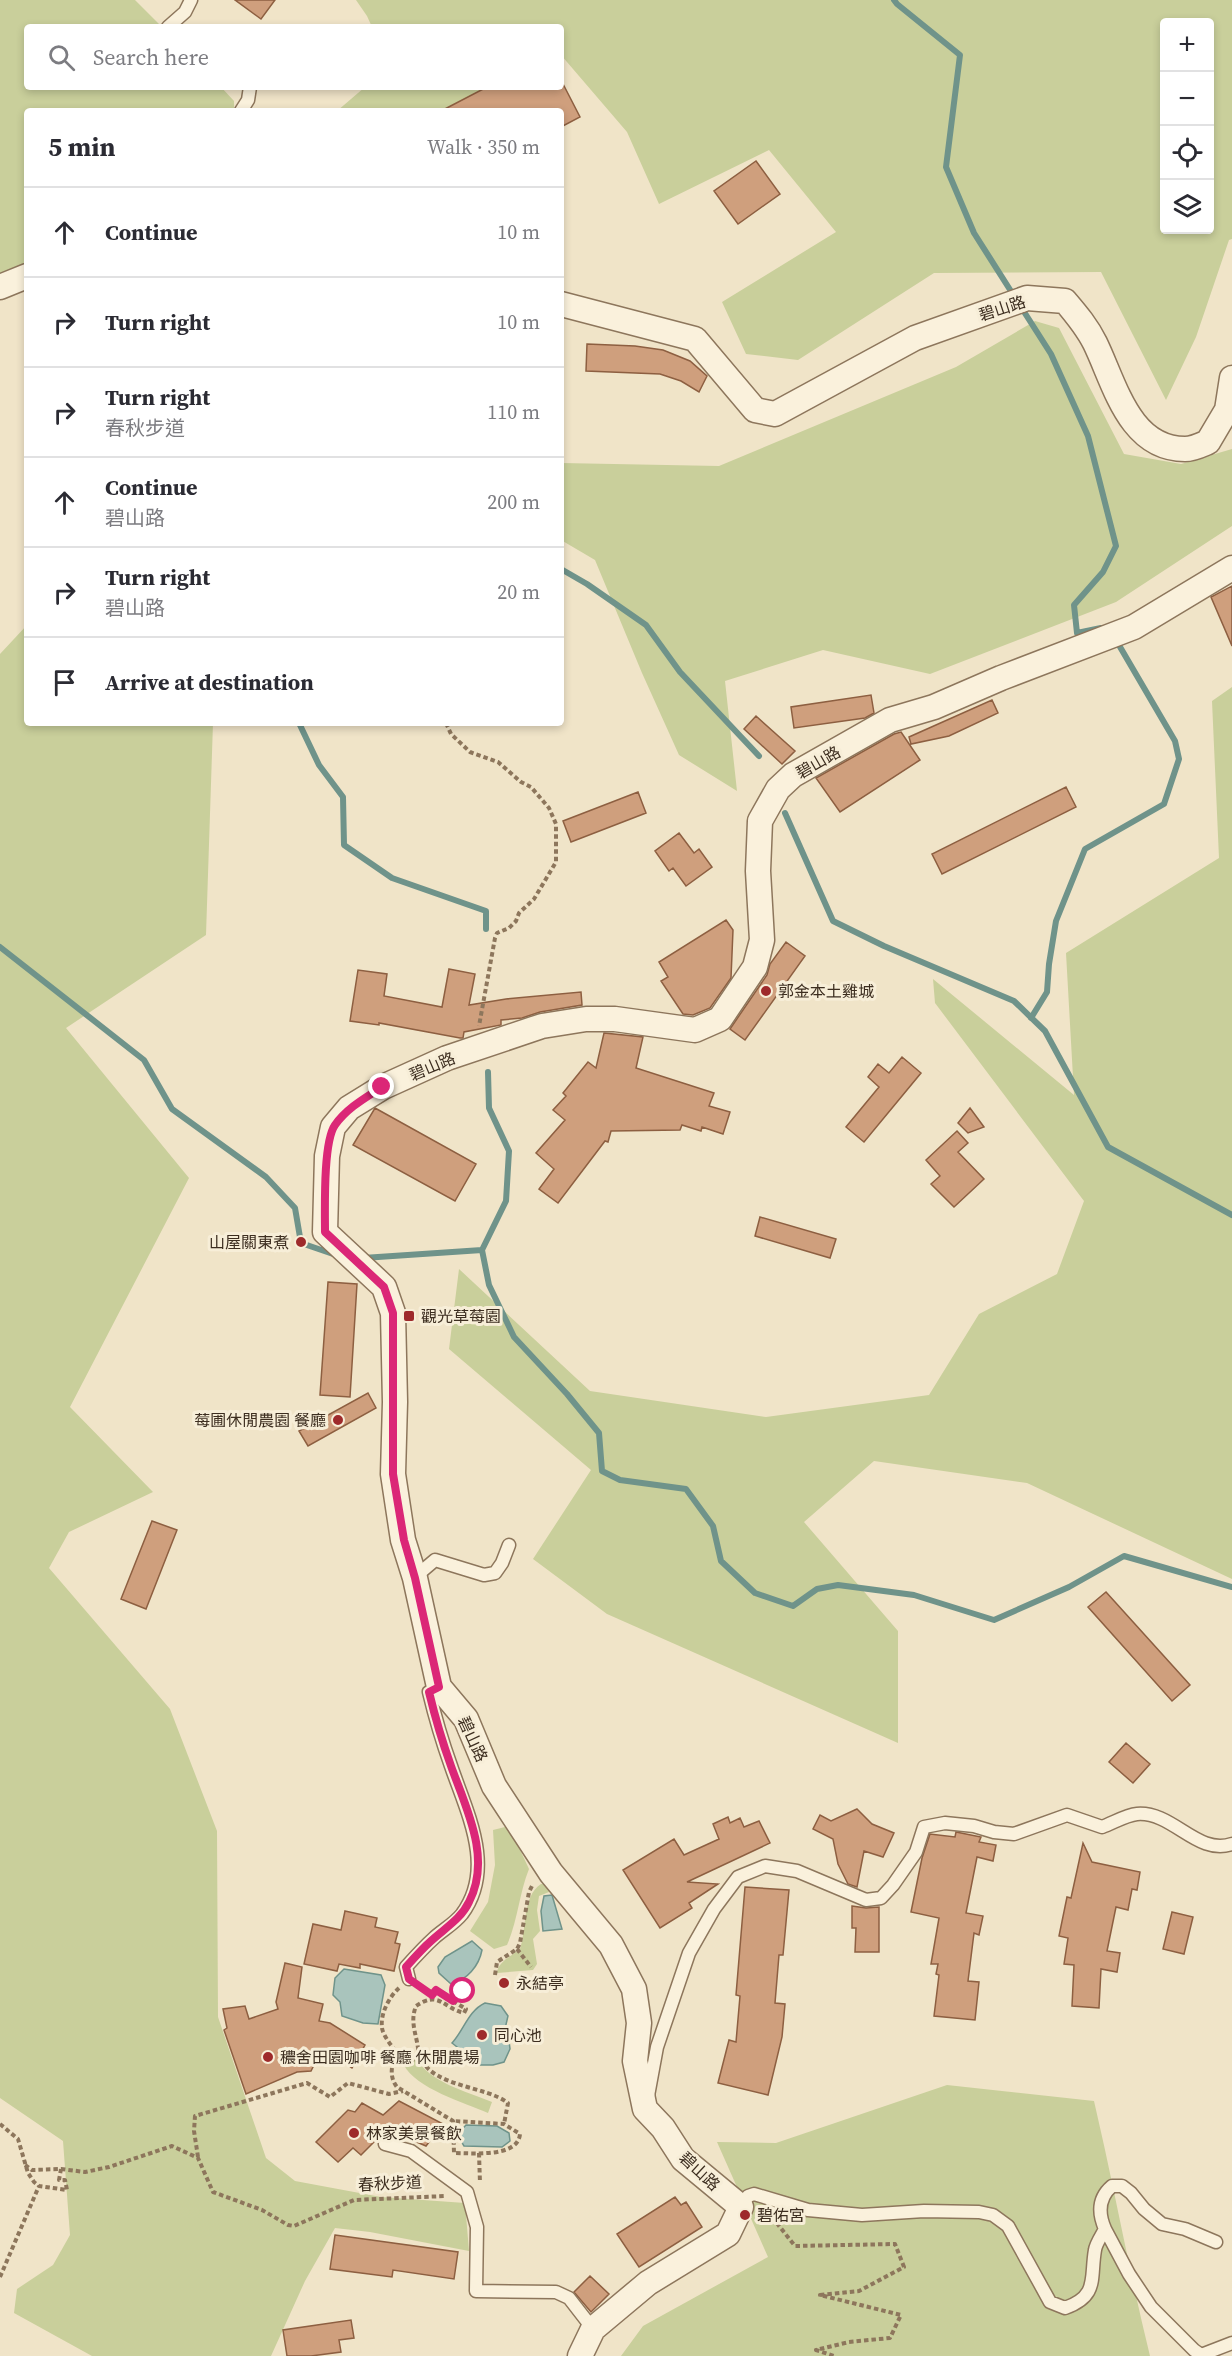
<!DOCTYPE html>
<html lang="en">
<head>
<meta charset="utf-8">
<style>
  body { margin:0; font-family:"Source Serif 4","Noto Sans TC",serif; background:#f2f2f3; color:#2b2b33 }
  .controls { position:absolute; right:18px; top:18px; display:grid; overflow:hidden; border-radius:6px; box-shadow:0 3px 9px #0003 }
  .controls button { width:54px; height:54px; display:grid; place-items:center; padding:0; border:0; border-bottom:2px solid #e1e1e2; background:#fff; color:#2b2b33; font:30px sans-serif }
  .stop { position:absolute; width:18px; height:18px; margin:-14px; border:4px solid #db2777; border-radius:50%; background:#fff }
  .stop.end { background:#db2777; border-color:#fff; box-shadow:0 2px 6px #0008 }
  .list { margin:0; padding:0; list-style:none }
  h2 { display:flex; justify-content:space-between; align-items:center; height:78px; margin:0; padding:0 24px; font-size:26px }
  h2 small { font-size:20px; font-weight:400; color:#7c7c81 }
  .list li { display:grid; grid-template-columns:39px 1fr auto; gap:18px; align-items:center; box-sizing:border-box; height:90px; padding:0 24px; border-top:2px solid #e1e1e2 }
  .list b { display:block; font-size:22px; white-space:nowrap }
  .list p { margin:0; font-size:20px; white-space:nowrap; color:#7c7c81 }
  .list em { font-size:20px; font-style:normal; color:#7c7c81 }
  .icon { flex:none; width:33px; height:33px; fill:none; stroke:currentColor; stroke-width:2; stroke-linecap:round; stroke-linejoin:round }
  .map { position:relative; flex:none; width:1232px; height:2356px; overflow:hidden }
  .search { position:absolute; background:#fff; box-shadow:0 3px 9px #0003; left:24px; top:24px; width:540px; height:66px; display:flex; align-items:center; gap:15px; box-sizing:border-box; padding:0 21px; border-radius:6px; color:#7c7c81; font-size:22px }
  .panel { position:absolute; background:#fff; box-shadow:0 3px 9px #0003; left:24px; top:108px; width:540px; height:618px; border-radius:6px }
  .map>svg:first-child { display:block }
  .green { fill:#c9cf9b; fill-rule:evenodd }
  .water { fill:#a9c4bc; stroke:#6f938a; stroke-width:1.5 }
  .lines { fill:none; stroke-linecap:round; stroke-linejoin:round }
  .stream { stroke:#6f938a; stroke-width:6 }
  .building { fill:#cf9f7d; stroke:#8d5f41; stroke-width:1.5 }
  .service-casing { stroke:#8d765c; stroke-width:15 }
  .minor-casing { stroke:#8d765c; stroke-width:27 }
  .path { stroke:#8d765c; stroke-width:4; stroke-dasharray:4.5 3; stroke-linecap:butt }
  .service { stroke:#faf1dc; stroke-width:12 }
  .minor { stroke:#faf1dc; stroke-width:24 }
  .route { stroke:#db2777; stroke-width:8 }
  .poi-dot { fill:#9e2a2b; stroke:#f7eed8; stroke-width:2 }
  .labels { text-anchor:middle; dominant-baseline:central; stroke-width:6; stroke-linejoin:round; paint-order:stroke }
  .street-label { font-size:16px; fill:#3d2e20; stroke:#f7eed8 }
  .poi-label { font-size:16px; fill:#3d2e20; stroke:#f7eed8; text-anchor:start }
</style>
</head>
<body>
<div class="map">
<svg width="1232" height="2356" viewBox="0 0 1232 2356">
  <rect width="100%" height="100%" fill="#f0e4c8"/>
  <path class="green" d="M0 0H135L162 27H27V87H221L234 101V111H27V266L0 277Z
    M356 0H1232V239L1229 240 1196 337 1166 400 1101 272 934 273 798 360 746 354 722 302 836 232 769 150 659 204 627 132 561 55V27H372L367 16ZM1164 22H1210V230H1164Z
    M365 87H491L444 111H337Z
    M1035 321 1059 328 1124 454 1181 464 1232 449V526L1116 602 930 674 823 650 725 681 737 791 679 755 642 673 595 560 561 540V463L719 466 956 367Z
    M27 625V723H213L206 935 66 1028 189 1178 70 1407 153 1492 69 1532 49 1568 170 1709 217 1831 218 2017 266 2158 295 2181 381 2197 465 2203 469 2251 370 2232 335 2228 305 2281 271 2356H92L14 2313 17 2289 53 2265 70 2235 63 2141 0 2098V654Z
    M1232 687V1579L1027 1483 874 1461 804 1522 898 1631V1743L607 1614 533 1559 591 1470 449 1349 459 1269 590 1391 766 1417 929 1395 979 1314 1057 1274 1084 1201 935 1003 933 979 1074 1095 1066 953 1219 858 1212 701Z
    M509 1826 529 1869C519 1894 518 1920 507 1945L494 1949 470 1931 488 1902 495 1865 493 1830Z
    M541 1884H548L549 1892 539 1896 537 1910 540 1931 533 1939 537 1964 533 1970 497 1973C498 1961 512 1956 520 1949 527 1929 522 1896 541 1884Z
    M415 2057C430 2083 466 2091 492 2102L488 2113C465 2103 415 2088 404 2065Z
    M947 2085 1094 2101C1114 2186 1129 2271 1150 2356H621L643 2326 768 2257 717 2142 776 2143Z"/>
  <path class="water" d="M552 1895 562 1929 543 1931 541 1911 544 1896Z
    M472 1941 482 1950C479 1966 467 1980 451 1984L439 1973 438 1967 445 1957Z
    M344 1969 381 1975 385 1985 378 2024 363 2023 342 2016 340 2002 333 1995 335 1978Z
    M485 2003 501 2006 508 2016 504 2033 509 2041 510 2049 504 2062 493 2065H480L452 2043C464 2030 468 2011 485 2003Z
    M466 2125 497 2126 509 2133 510 2141 502 2147 464 2146C458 2137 459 2132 466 2125Z"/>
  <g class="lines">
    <path class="stream" d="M894 0 897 4 960 55 946 167 974 233 1014 296
      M1021 307 1051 354 1088 436 1116 546 1103 572 1074 605 1077 633 1101 628
      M561 569 587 584 646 625 680 672 759 756
      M299 723 319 765 343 797 344 845 392 878 486 911V929
      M785 813 833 921 884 946 1014 1001 1045 1031 1108 1147 1232 1215
      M0 947 144 1060 172 1109 266 1177 295 1208 301 1243 336 1255
      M1031 1018 1047 992 1049 964 1056 921 1085 849 1164 804 1179 759 1175 741 1116 640
      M488 1072 489 1108 509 1151 506 1201 482 1250 489 1285 514 1337 567 1394 599 1433 602 1471 620 1480 686 1489 713 1526 721 1561 755 1593 793 1606 817 1589 838 1585 914 1595 994 1620 1069 1587 1124 1556 1232 1587
      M363 1258 482 1250"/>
  </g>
  <path class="building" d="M235 0H275L261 19Z
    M561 80 580 117 561 127V111H441L487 87H561Z
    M756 161 780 194 738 224 714 191Z
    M587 344 635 346 663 350 690 361 707 376 699 392 681 381 660 374 586 371Z
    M1232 586V646L1211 597Z
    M871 695 874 713 865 718 794 728 791 707Z
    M992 700 998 713 949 736 911 744 909 737Z
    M756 716 795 751 782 764 744 729Z
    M901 732 920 760 840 812 816 778 894 734Z
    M1066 787 1076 807 942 874 932 854Z
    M638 792 646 813 571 842 563 821Z
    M679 833 694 853 699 849 712 867 686 886 673 868 669 871 655 851Z
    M726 920 733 930 731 978 710 1008 693 1015 683 1014 661 981 668 977 659 962Z
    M786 942 805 956 745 1040 730 1029 767 975 770 964Z
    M449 969 475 974 469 1005 506 999 581 992 582 1005 540 1012 522 1018 501 1020V1025L464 1032 463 1038H460L379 1023V1025L350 1021 358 970 387 974 384 996 442 1007Z
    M604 1033 643 1037 636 1068 714 1093 709 1106 730 1112 723 1134 702 1127 701 1131 682 1125 680 1130 611 1131 608 1142 605 1141 558 1203 539 1189 554 1169 536 1153 565 1120 553 1110 566 1096 563 1093 588 1062 596 1068Z
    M902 1057 921 1073 864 1142 846 1127 879 1087 868 1077 878 1064 889 1073Z
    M375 1108 476 1164 455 1201 353 1145Z
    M970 1108 984 1127 968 1133 958 1123Z
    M957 1131 968 1143 958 1152 984 1179 954 1207 931 1184 940 1176 926 1160Z
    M760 1217 836 1239 830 1258 755 1236Z
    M328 1282 357 1284 350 1397 320 1395Z
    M368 1393 376 1408 308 1446 299 1431Z
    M152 1521 177 1530 146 1609 121 1599Z
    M1106 1592 1190 1685 1172 1701 1088 1607Z
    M1126 1743 1150 1764 1133 1783 1109 1762Z
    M857 1809 872 1824 894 1833 883 1857 864 1851 857 1887 848 1884 838 1864 833 1839 813 1829 820 1815 831 1821Z
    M728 1817 730 1823 740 1818 744 1827 759 1821 770 1843 687 1882 718 1884 689 1903 692 1908 660 1928 623 1870 674 1839 684 1855 719 1839 713 1824Z
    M956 1832 981 1837 979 1842 996 1845 993 1861 977 1857 966 1913 983 1916 979 1935 974 1933 968 1981 979 1982 975 2020 934 2016 939 1975 936 1974 938 1964H931L939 1918 911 1912 922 1858 930 1834 955 1837Z
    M1083 1843 1092 1862 1140 1872 1137 1890 1132 1889 1128 1910 1116 1907 1107 1951 1120 1953 1117 1972 1101 1969 1099 2008 1072 2006 1074 1965 1064 1964 1068 1938 1059 1936 1067 1897 1071 1898Z
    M745 1887 789 1890 783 1955H779L775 2003 785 2004 782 2037 768 2095 718 2083 729 2040 736 2042 740 1996 736 1995Z
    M852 1906 866 1908 879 1907V1952H855L856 1928H852Z
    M345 1911 377 1918 375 1927 398 1932 395 1943 400 1944 394 1971 360 1964V1968L339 1964 337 1971 304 1964 313 1924 341 1930Z
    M1172 1912 1193 1917 1184 1954 1163 1949Z
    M285 1963 302 1967 298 1998 323 2004 319 2021 330 2023 365 2045 352 2068 322 2049 311 2071 297 2072 246 2094 224 2030 227 2028 223 2009 245 2006 249 2019 278 2009 276 2002Z
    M399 2101 443 2124 426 2146 398 2134 395 2138 392 2137 384 2132 361 2155 353 2148 338 2162 316 2142 348 2110 355 2112 362 2103 383 2115Z
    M675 2197 681 2205 686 2202 702 2227 639 2267 617 2234Z
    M335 2235 458 2252 454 2279 393 2270 392 2277 330 2269Z
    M590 2276 609 2294 591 2312 574 2292Z
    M351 2320 354 2338 339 2340 341 2352 311 2356H287L283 2330Z"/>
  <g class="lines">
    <defs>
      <path id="service" d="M168 27 185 12 191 0
        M241 111 248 100 250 87
        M415 1577 435 1560 484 1575 495 1573 502 1563 509 1545
        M409 1979 406 1967C415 1957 424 1947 434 1938 443 1930 455 1923 462 1914 496 1868 467 1813 451 1766 442 1741 435 1717 429 1692L439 1687
        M648 2096 657 2047 689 1953 714 1909 738 1877 765 1866 797 1871 866 1900 881 1898 893 1885 916 1852 924 1827 945 1823 974 1826 994 1832 1014 1834 1067 1815 1102 1827C1113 1823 1126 1815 1137 1814 1173 1811 1197 1856 1232 1844
        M385 2144 411 2151 467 2192 477 2227 476 2291 556 2292 569 2298 593 2329
        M741 2207 748 2196 754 2194 808 2210 862 2215 924 2211 979 2212 993 2215 1008 2226 1050 2302 1065 2308C1099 2296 1090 2278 1095 2250 1096 2243 1102 2235 1105 2229L1129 2274 1151 2307 1194 2350 1201 2355 1232 2343
        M1105 2229C1098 2213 1098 2198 1112 2186H1122L1131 2193 1144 2209 1162 2224 1185 2229 1216 2242"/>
      <path id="minor" d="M0 287 27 276
        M561 304 695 339 755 410 775 414 915 338 1027 298 1065 301C1077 315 1087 327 1095 343 1115 384 1129 449 1185 449 1193 449 1201 445 1208 442L1227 410 1232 378
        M580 2356 593 2329 648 2283 728 2234 741 2207 683 2159 663 2128 645 2109 635 2061 639 2023 634 1989 611 1945 551 1873 494 1786 466 1719 439 1687 415 1578 403 1540 393 1474 395 1402 393 1313 384 1287 325 1232 327 1156 333 1127 349 1108 383 1087 447 1058 542 1026 586 1019H615L695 1030 720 1019 755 967 762 940 758 871 760 821 778 789 793 775 890 720 934 707 1001 678 1134 627 1232 568"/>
    </defs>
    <use href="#service" class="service-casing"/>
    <use href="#minor" class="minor-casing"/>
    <path class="path" d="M446 723 451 734 470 752 498 762 521 782 531 787 549 808 556 824V862L534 899 519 913 516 921 509 928 497 933 495 938 479 1026
      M517 1949 531 1967
      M495 1975 497 1962 517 1949 520 1943 529 1892 533 1884
      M421 1987 432 1995 436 1990 453 2001 463 1991H475
      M399 1988C389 1997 380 2014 382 2028 383 2036 393 2047 397 2054 391 2064 389 2077 397 2087L453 2121 454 2153C472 2153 518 2158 520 2134L504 2124 453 2121
      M453 2001 466 2009 464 2013C443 2008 439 1990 416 2006 411 2019 414 2028 417 2042 418 2048 419 2055 422 2060 435 2087 486 2086 508 2103L504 2124
      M397 2054 408 2061 420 2058
      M0 2124 18 2139 28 2173 34 2182 39 2186 67 2190 65 2180H59L61 2169
      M479 2153 480 2183
      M198 2157 194 2131 195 2116 307 2083 330 2097 348 2083 389 2094 403 2091
      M25 2165 32 2170 61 2169 85 2172 109 2167 172 2146 198 2158 213 2192 262 2210 288 2225 294 2226 354 2200 446 2196
      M772 2217 795 2246 895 2244 904 2267 859 2291 820 2295 901 2315 890 2338 849 2342 816 2350 834 2356
      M0 2277 39 2186"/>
    <use href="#service" class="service"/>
    <use href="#minor" class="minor"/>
  </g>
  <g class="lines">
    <path class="route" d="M382 1087C365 1098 347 1108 335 1125 323 1142 325 1209 325 1232L384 1287 393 1313V1474L404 1540 415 1578 439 1687 429 1692C435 1717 442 1741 451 1766 466 1808 492 1858 469 1902 461 1919 445 1928 431 1941 422 1949 414 1958 406 1967L409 1979 432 1995 436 1990 453 2001 463 1991"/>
  </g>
  <g class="poi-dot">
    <circle cx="766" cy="991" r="6"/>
    <circle cx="301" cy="1242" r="6"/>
    <rect x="403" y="1310" width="12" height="12" rx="3"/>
    <circle cx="338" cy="1420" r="6"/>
    <circle cx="504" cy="1983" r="6"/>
    <circle cx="482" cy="2035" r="6"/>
    <circle cx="268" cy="2057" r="6"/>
    <circle cx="354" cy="2133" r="6"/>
    <circle cx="745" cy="2215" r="6"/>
  </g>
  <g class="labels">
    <g class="street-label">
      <text transform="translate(1002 308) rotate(-18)">碧山路</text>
      <text transform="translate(818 762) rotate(-30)">碧山路</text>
      <text transform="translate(432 1066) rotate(-23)">碧山路</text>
      <text transform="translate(473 1739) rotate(65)">碧山路</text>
      <text transform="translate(700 2171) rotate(43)">碧山路</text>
      <text transform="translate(390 2183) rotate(-3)">春秋步道</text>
    </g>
    <g class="poi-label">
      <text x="778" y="991">郭金本土雞城</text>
      <text x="289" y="1242" text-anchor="end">山屋關東煮</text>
      <text x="421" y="1316">觀光草莓園</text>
      <text x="326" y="1420" text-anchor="end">莓圃休閒農園 餐廳</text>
      <text x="516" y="1983">永結亭</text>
      <text x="494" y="2035">同心池</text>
      <text x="280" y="2057">穠舍田園咖啡 餐廳 休閒農場</text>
      <text x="366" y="2133">林家美景餐飲</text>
      <text x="757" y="2215">碧佑宮</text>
    </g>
  </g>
</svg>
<div class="controls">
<button>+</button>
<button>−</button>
<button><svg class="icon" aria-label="locate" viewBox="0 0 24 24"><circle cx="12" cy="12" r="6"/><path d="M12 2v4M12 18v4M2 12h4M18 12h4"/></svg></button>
<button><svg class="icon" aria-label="layers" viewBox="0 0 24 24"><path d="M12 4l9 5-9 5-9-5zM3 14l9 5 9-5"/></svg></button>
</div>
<div class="stop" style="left:463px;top:1991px"></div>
<div class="stop end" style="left:382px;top:1087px"></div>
<div class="search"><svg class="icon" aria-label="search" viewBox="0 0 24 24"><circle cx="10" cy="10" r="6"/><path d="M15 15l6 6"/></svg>Search here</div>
<section class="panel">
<h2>5 min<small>Walk · 350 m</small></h2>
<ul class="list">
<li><svg class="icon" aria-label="ahead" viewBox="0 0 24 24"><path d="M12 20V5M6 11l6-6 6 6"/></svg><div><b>Continue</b></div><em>10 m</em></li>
<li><svg class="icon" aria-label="right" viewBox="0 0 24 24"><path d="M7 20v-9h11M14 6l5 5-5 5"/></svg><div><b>Turn right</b></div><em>10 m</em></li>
<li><svg class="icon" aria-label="right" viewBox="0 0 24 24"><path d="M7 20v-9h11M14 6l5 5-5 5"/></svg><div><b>Turn right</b><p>春秋步道</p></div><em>110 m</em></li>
<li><svg class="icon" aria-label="ahead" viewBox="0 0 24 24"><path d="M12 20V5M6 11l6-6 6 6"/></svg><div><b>Continue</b><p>碧山路</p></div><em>200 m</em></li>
<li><svg class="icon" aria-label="right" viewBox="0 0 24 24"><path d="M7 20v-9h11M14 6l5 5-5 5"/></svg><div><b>Turn right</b><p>碧山路</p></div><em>20 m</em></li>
<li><svg class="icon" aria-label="arrive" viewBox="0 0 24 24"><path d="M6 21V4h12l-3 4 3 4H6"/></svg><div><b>Arrive at destination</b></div></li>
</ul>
</section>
</div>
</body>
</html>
